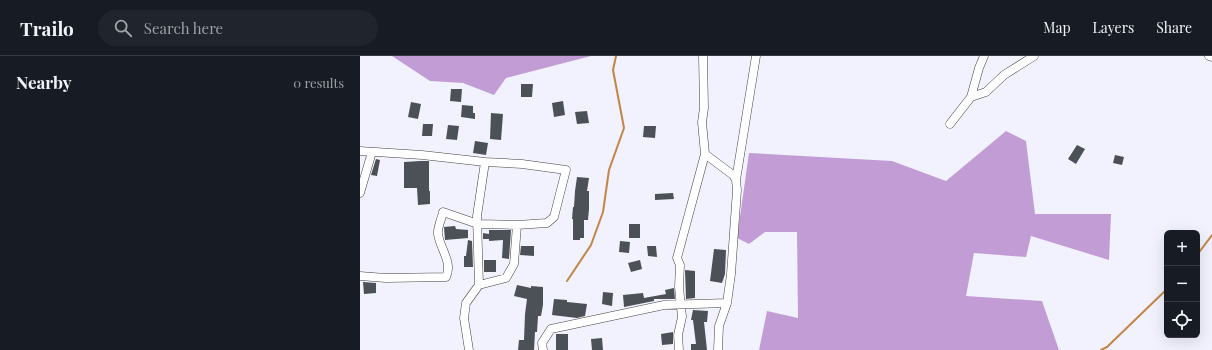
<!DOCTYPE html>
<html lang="en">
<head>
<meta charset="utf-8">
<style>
  body { margin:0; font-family:"Playfair Display",serif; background:#20242c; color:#f1f3f6 }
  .controls { position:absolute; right:12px; bottom:12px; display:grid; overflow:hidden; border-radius:6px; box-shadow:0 4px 16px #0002 }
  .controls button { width:36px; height:36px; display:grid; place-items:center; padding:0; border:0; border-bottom:1px solid #363941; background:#171b24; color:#f1f3f6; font:20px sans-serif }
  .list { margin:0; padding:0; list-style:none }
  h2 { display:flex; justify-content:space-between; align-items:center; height:52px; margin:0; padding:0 16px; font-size:17px }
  h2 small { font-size:13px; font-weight:400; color:#9ea1a6 }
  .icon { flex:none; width:22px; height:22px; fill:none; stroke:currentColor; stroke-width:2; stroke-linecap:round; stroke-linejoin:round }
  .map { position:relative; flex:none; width:852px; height:294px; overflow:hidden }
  header { display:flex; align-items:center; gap:24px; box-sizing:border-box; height:56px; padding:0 20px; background:#171b24; border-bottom:1px solid #363941 }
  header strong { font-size:19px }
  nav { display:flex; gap:22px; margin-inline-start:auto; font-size:14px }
  .search { width:280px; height:36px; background:#20242c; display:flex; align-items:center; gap:10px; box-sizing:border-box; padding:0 14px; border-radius:22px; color:#9ea1a6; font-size:15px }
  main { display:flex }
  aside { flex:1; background:#171b24 }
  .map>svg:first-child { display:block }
  .forest { fill:#c29dd5 }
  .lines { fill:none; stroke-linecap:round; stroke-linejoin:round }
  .stream { stroke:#c28546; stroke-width:2 }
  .building { fill:#4b5156 }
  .minor-casing { stroke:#414141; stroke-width:9 }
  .minor { stroke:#fff; stroke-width:8 }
</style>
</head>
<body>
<header>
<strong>Trailo</strong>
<div class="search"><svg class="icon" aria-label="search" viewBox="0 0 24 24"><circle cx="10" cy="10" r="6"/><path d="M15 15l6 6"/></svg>Search here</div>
<nav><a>Map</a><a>Layers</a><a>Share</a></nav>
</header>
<main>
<aside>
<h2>Nearby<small>0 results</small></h2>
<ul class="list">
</ul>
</aside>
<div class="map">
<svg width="852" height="294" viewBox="0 0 852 294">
  <rect width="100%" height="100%" fill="#f1f2fe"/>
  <path class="forest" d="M32 0H231L146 22 134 39 103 27 70 25Z
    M646 75 666 85 675 158H751L749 204 671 180 666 201 614 197 606 240 682 245 699 294H399L407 255 438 262 437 176H405L389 188 377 182 389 97 532 105 586 125Z"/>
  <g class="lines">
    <path class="stream" d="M837 199 852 179
      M207 225 231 189 243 156 249 114 264 72 253 14 256 0
      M741 294 747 291 807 233"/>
  </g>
  <path class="building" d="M161 28H173L172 41H161Z
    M91 33H102L101 46 90 45Z
    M203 45 205 59 194 61 192 47Z
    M51 46 61 48 58 63 48 61Z
    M102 49 113 50V57H115V63L101 61Z
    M227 55 229 67 217 68 215 56Z
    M131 57 143 58 141 84 130 83Z
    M63 68H73L72 80H62Z
    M88 69 99 70 97 84 86 83Z
    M284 70H296L295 82 283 81Z
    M115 85 128 87 126 99 113 97Z
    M717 89 725 93 716 108 708 103Z
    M755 99 764 101 762 109 753 107Z
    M16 103 20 104 17 120 11 119Z
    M60 105H69V135H70V148L58 149 57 132H44V106Z
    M217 121 229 122 227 135H229V153L228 164H224V182H220V184H213V163H212L213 151H214L215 135Z
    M313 137 314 143 295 144V138Z
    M269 168H280V182H269Z
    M95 170 96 173 108 174V182L85 184 84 171Z
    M129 174H151L149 203 142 202 143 184 129 185V183H123V177L129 178Z
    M108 184 112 185 113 211H104V200H106Z
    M260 185 270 186 269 197 259 196Z
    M161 190H174V200L160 199Z
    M287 190H296L297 201 288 200Z
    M354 193 366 194 365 218 362 227 350 225Z
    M124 204H136V216H124Z
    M280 204 282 213 271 216 268 207Z
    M325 214 335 215V242L326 243Z
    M3 226 16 227V237L4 238Z
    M157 229 171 232V230L183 231V249L181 260H178L177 276H175L174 294H158L159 284H164L165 258 167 243 154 240Z
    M314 232 315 243H294V245L264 251 263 239 283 237 284 242 306 238 305 234Z
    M243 236 253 237 252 250 242 248Z
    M194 243 207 244V246L227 248 225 260 217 262 192 259Z
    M333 254 348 255 347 266H344L347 294H331V288H336L333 264H331Z
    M313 276V288L302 289 301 278Z
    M196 278H208V294H196Z
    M242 282 243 294H232L231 283Z"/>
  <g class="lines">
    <defs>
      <path id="minor" d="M849 0 852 1
        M611 41 626 36 644 19 674 0
        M590 68 611 41 619 12 624 0
        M0 95 62 99 125 106 162 108 206 114 194 161 187 167 157 169 118 168 83 156C82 162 77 172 78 178 80 193 93 206 86 221L26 222 0 220
        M345 98 373 119 376 124 377 134 371 218 367 247 359 270 358 294
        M376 124 396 0
        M0 137 12 96
        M119 229 146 222 154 208 157 169
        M109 294 104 262 106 247 119 229 117 160 125 106
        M183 294 182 287 191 273 304 249 367 247
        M319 294 318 279 322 261 319 231 320 209 317 202 345 98 342 66 344 52 343 0"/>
    </defs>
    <use href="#minor" class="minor-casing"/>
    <use href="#minor" class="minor"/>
  </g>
</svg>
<div class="controls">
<button>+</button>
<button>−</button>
<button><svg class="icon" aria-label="locate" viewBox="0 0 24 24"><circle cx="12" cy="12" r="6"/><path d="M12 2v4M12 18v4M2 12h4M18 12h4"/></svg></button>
</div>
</div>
</main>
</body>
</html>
